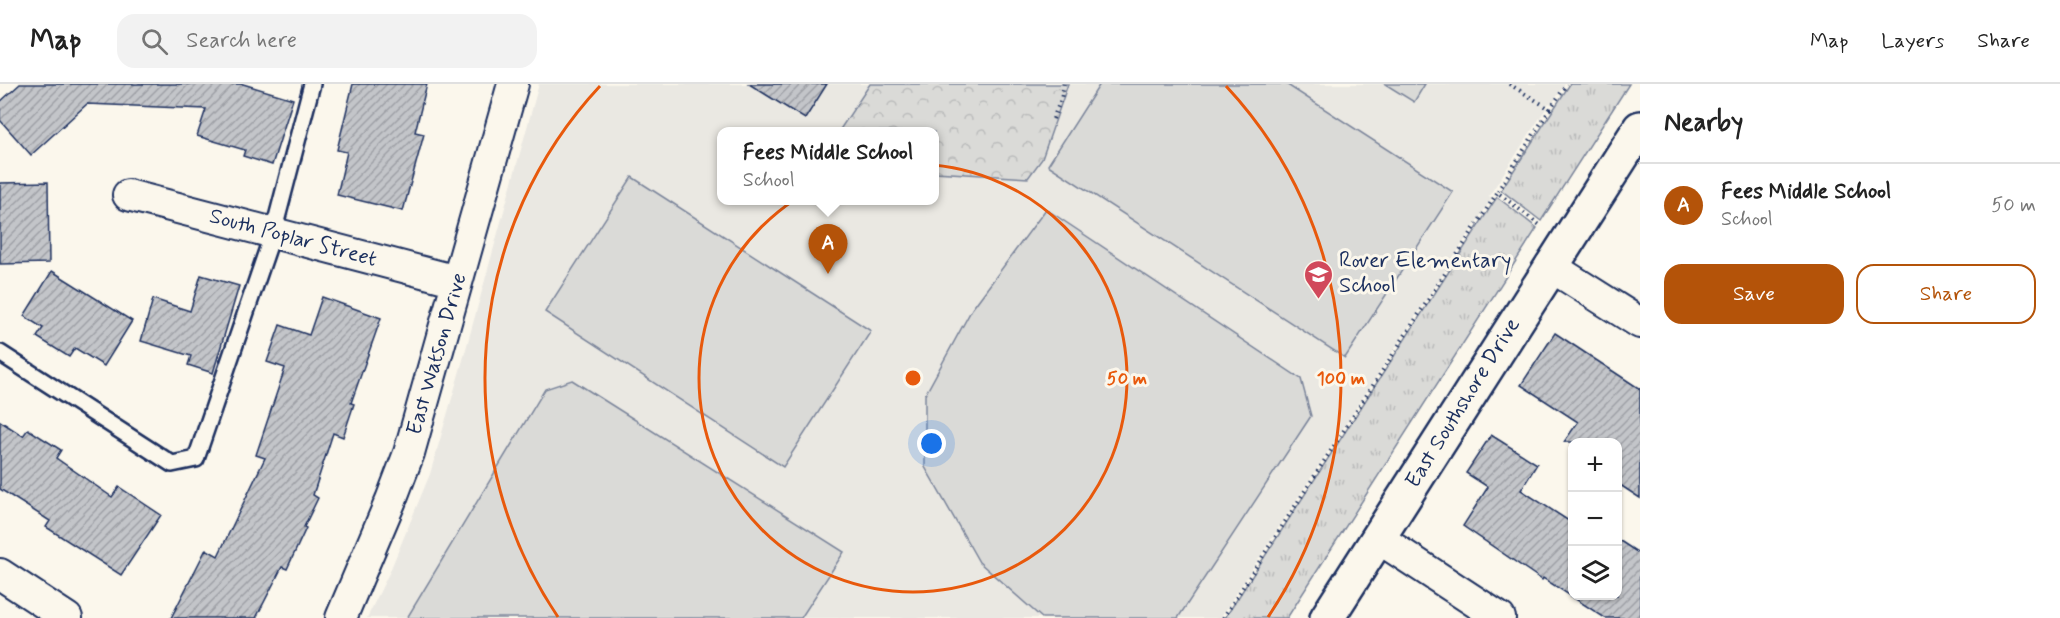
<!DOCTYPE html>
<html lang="en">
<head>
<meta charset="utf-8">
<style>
  body { margin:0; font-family:Mynerve,sans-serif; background:#f2f2f2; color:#222 }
  .controls { position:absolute; right:18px; bottom:18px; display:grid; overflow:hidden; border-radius:12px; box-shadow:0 2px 4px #0004 }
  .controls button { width:54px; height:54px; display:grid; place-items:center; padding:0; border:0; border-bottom:2px solid #e0e0e0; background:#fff; color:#222; font:30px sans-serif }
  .you { position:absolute; left:932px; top:360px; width:21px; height:21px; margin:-15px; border:4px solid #fff; border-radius:50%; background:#1a73e8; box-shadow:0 0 0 9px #1a73e833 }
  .badge { display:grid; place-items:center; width:39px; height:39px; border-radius:50%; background:#b45309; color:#fff; font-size:20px; font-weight:700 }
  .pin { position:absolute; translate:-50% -50px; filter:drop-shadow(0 2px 3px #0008) }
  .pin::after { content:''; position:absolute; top:32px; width:21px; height:18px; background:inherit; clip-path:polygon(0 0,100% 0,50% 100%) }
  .popup { position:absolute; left:717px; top:43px; width:222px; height:78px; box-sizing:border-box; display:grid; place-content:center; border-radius:12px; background:#fff; filter:drop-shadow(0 2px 4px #0005); font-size:20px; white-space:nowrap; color:#767676 }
  .popup b { font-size:22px; color:#222 }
  .popup::after { content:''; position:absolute; left:50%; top:100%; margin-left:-12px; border:12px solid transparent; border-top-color:#fff }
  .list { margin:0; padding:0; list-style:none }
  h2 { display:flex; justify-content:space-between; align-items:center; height:78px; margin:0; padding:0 24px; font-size:26px }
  h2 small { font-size:20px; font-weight:400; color:#767676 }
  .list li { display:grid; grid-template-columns:39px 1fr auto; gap:18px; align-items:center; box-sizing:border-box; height:84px; padding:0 24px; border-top:2px solid #e0e0e0 }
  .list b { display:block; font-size:22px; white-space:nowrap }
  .list p { margin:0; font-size:20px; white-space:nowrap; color:#767676 }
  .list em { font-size:20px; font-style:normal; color:#767676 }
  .actions { display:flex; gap:12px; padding:18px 24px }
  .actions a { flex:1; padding:14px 0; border:2px solid #b45309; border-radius:18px; text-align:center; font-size:21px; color:#b45309 }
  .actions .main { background:#b45309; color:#fff }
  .icon { flex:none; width:33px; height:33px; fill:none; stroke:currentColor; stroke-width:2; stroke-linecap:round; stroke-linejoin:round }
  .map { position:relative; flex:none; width:1640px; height:534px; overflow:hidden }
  header { display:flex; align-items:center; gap:36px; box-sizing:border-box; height:84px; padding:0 30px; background:#fff; border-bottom:2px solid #e0e0e0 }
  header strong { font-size:28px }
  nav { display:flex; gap:33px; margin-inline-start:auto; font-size:21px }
  .search { width:420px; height:54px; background:#f2f2f2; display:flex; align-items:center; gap:15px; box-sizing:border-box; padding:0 21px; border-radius:18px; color:#767676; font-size:22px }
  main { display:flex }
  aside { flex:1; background:#fff }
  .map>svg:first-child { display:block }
  .built { fill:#eae8e2; fill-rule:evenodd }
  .grass { fill:url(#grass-tufts); stroke:#7a849a; stroke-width:1.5 }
  .park { fill:url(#park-crowns); stroke:#7a849a; stroke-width:1.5 }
  .pitch { fill:#dadad7; stroke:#7a849a; stroke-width:1.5 }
  .building { fill:url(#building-hatch); stroke:#1b2f5e; stroke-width:1.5 }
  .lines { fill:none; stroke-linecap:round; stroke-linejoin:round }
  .service-casing { stroke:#1b2f5e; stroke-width:20 }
  .minor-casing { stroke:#1b2f5e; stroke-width:34 }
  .tertiary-casing { stroke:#1b2f5e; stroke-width:38 }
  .path { stroke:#1b2f5e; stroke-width:4; stroke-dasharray:1.5 4.5; stroke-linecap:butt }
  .service { stroke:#fbf7ec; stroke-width:15 }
  .minor { stroke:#fbf7ec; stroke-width:30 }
  .tertiary { stroke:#fbf7ec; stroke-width:33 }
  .ring { fill:none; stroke:#e8590c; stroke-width:3 }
  .labels { text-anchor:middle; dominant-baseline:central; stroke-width:6; stroke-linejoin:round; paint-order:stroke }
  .street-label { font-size:22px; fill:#1b2f5e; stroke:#fbf7ec }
  .poi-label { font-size:22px; fill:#1b2f5e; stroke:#fbf7ec; text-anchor:start }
  .centre { fill:#e8590c; stroke:#fbf7ec; stroke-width:3 }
  .ring-label { font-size:18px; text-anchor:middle; font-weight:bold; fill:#e8590c; stroke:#fbf7ec; stroke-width:6; stroke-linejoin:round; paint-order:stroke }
</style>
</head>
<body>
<header>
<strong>Map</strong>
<div class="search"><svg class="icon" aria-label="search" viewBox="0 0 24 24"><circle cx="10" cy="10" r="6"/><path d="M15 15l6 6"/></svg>Search here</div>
<nav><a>Map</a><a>Layers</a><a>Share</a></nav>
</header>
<main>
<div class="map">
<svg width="1640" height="534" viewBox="0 0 1640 534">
  <defs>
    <pattern id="grass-tufts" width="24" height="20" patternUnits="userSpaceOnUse" patternTransform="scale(1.5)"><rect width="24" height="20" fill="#dadad7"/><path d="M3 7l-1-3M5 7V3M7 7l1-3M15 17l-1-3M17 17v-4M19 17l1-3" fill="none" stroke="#babbbb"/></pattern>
    <pattern id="park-crowns" width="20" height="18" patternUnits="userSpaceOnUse" patternTransform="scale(1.5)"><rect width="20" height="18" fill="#dadad7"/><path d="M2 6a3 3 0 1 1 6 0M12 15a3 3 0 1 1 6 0" fill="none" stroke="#babbbb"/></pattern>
    <pattern id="building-hatch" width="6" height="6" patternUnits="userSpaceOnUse" patternTransform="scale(1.5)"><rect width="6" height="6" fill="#c3c5c9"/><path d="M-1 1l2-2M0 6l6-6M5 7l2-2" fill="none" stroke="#9ea0a6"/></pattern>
  </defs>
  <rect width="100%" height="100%" fill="#fbf7ec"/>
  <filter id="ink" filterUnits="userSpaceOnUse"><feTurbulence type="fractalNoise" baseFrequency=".0167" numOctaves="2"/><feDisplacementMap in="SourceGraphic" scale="12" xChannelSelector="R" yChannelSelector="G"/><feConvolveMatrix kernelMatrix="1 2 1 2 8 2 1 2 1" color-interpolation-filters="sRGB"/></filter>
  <g filter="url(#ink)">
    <path class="built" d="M539 0H1565L1552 20 1549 19 1545 26 1489 112 1492 114 1220 534H367L390 487 430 390 461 283ZM722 48H934V116H722Z"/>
    <path class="grass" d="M1570 0H1629L1541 137 1501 106Z
      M1497 113 1537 144 1287 534H1225Z"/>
    <path class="park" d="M870 0H1068L1042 75 1028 94 935 88 934 48 839 47Z"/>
    <path class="pitch" d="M1100 0H1286L1453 108 1345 274 1048 81Z
      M1385 0H1425L1414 18Z
      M632 93 871 247 783 383 545 228Z
      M1046 125 1301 295 1311 332 1178 534H1042L979 478 925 383V311L972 225Z
      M572 296 844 468 801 534H407L545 305Z"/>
    <path class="building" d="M20 0H243L293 15 272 81 243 72 245 66 197 52 206 25 87 20 31 71 0 36V18Z
      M353 0H427L415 48 424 50 403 127 337 111 347 68 337 66Z
      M749 0H827L805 35Z
      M48 98 49 179 0 180V99Z
      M52 187 132 237 104 282 75 264 69 273 37 253 43 244 24 232Z
      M201 191 239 202 213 289 188 281 191 272 141 257 153 215 190 227Z
      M322 213 381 234 351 319 354 320 343 353 333 349 313 411 318 414 304 443 306 444 287 485 282 483 256 534H171L206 465 218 472 265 374 256 371 285 284 267 278 280 241 309 251Z
      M1555 249 1640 305V414L1617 399V358H1564L1578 338 1521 301Z
      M0 337 23 352 28 345 61 366 56 374 112 413 119 403 161 431 121 491 46 443 50 437 0 405Z
      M1491 351 1537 380 1521 406 1572 439V512H1617V455L1640 470V534H1605L1543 494 1542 496 1463 442 1488 403 1466 389Z"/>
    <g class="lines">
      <defs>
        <path id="service" d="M0 269 172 380 196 375 273 149 312 0"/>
        <path id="minor" d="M128 111 457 197
          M1550 182 1640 239
          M1378 454 1500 534
          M0 490 67 534
          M341 534 391 416 409 369 513 0"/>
        <path id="tertiary" d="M1327 534 1640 44"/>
      </defs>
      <use href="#service" class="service-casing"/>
      <use href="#minor" class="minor-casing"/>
      <use href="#tertiary" class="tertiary-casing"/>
      <path class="path" d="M1509 0 1550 25 1497 108 1541 142
        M1550 25 1567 0
        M1053 35 1061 15 1064 0
        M1223 534 1497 109"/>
      <use href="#service" class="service"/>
      <use href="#minor" class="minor"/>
      <use href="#tertiary" class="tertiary"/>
    </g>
  </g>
  <g class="ring">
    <circle cx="913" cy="294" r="214"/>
    <path d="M558 533A428 428 0 0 1 600 2M1226 2A428 428 0 0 1 1268 533"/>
  </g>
  <defs>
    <symbol id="school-pin" viewBox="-11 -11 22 30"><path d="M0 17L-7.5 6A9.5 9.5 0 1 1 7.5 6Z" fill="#d1495b" stroke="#fbf7ec"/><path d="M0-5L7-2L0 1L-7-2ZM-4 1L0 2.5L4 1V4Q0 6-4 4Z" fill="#fff"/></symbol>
  </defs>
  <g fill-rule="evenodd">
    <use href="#school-pin" x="1302" y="174" width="33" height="45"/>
  </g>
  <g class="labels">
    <g class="street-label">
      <text transform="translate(293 154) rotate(15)">South Poplar Street</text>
      <text transform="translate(437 270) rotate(-74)">East Watson Drive</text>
      <text transform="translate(1463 319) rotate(-58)">East Southshore Drive</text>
    </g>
    <g class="poi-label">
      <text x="1339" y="177">Rover Elementary<tspan x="1339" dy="25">School</tspan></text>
    </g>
  </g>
  <circle cx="913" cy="294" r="9" class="centre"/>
  <g class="ring-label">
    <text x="1127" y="300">50 m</text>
    <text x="1341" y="300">100 m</text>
  </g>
</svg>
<div class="controls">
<button>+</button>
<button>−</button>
<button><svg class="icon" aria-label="layers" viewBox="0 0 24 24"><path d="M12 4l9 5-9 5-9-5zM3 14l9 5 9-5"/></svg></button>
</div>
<div class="you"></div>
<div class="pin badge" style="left:828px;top:190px">A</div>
<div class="popup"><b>Fees Middle School</b>School</div>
</div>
<aside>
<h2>Nearby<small></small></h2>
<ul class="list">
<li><span class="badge">A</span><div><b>Fees Middle School</b><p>School</p></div><em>50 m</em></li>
</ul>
<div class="actions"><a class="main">Save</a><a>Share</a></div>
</aside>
</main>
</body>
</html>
